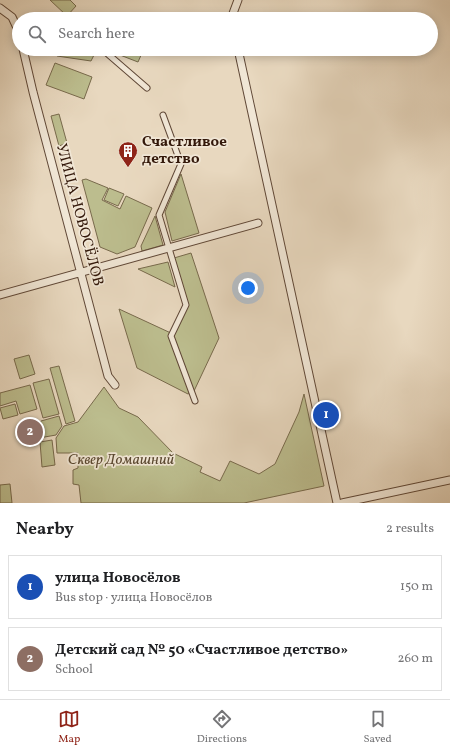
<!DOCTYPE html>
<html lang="en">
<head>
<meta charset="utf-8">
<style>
  body { margin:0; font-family:Vollkorn,serif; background:#f6f6f6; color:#202124 }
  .you { position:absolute; left:248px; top:288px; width:14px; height:14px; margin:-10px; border:3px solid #fff; border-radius:50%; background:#1a73e8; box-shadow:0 0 0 6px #1a73e833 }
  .badge { display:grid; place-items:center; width:26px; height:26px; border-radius:50%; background:#8f2418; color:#fff; font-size:13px; font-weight:700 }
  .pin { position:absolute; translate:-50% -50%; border:2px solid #fff; box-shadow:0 1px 4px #0006 }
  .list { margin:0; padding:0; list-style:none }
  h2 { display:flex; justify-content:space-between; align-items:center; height:52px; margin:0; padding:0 16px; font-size:17px }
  h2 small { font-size:13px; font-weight:400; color:#757577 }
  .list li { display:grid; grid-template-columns:26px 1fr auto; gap:12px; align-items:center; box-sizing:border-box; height:64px; margin:0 8px 8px; padding:0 8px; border:1px solid #e0e0e0; border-radius:0px }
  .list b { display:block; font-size:15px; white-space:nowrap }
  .list p { margin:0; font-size:13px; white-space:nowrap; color:#757577 }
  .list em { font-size:13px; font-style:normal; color:#757577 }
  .icon { flex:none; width:22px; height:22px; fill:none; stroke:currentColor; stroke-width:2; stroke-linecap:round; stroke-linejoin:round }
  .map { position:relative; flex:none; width:450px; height:503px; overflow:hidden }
  .search { position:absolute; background:#fff; box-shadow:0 2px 10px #0003; left:12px; right:12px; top:12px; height:44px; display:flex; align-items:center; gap:10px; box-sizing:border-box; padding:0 14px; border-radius:22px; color:#757577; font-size:15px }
  .sheet { height:196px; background:#fff }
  nav { display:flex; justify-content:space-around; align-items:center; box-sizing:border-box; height:56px; border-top:1px solid #e0e0e0; background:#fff; font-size:11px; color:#757577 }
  nav a { display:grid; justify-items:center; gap:2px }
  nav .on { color:#8f2418 }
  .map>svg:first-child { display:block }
  .green { fill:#bcbd8e; stroke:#786a4c }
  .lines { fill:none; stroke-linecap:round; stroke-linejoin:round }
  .pedestrian-casing { stroke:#604837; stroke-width:7 }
  .minor-casing { stroke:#604837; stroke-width:9 }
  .pedestrian { stroke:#f0e6d5; stroke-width:5 }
  .minor { stroke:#f0e6d5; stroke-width:7 }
  .labels { text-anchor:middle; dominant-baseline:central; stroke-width:3.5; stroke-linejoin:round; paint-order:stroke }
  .poi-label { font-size:15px; font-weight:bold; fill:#33180a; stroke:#f0e6d5; text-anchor:start }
  .street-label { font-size:15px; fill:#33180a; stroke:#f0e6d5 }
  .park-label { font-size:15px; font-style:italic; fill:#5c4a32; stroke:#f0e6d5 }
</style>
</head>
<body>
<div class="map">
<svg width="450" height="503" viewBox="0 0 450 503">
  <rect width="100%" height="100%" fill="#e8d8bf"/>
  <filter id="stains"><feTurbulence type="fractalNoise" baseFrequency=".005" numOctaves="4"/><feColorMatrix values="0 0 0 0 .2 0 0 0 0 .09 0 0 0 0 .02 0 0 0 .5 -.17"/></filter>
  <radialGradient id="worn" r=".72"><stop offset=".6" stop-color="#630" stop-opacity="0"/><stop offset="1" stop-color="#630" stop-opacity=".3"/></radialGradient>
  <path class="green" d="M50 0H70L76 6 67 16Z
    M62 49H88L94 55 91 61 57 56Z
    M123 49H133L142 53 138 62 120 55Z
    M55 63 92 77 84 99 46 85Z
    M59 114 67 143 59 146 51 116Z
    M181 174 199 233 172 241 165 212Z
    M86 179 108 188 102 200 120 209 126 196 152 208 135 247 117 254 100 247 82 180Z
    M109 188 124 194 118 206 104 200Z
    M155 216 163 245 142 251 141 246Z
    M191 253 219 338 194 391 188 394 137 368 119 309 173 334 187 304 174 258Z
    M168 262 175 287 138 269Z
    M29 355 35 374 20 379 14 359Z
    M59 366 75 421 66 424 50 368Z
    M49 379 59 414 43 418 33 383Z
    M30 385 37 409 20 414 16 401 0 406V393Z
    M104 387 119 408 138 417 173 453 202 467 200 472 220 481 230 461 259 474 275 464 299 412 304 394 324 486 244 503H81L79 485 73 484V470L78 468V453H57L56 438 64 426 78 422Z
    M15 404 18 415 3 419 0 408Z
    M59 416 62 426 56 435 39 438 36 427 41 421Z
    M52 440 55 465 42 467 40 442Z
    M10 484 12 503H0V485Z"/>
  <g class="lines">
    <defs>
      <path id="pedestrian" d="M102 49 147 88
        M163 115 181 164 159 215 186 305 171 336 195 401"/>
      <path id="minor" d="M0 8 12 17 19 32
        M233 19 232 16 238 0
        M23 49 33 92 108 376 115 385
        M238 49 337 503
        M0 295 258 223
        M342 503 450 480"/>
    </defs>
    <use href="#pedestrian" class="pedestrian-casing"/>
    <use href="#minor" class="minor-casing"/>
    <use href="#pedestrian" class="pedestrian"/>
    <use href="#minor" class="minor"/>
  </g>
  <defs>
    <symbol id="building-pin" viewBox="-11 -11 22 30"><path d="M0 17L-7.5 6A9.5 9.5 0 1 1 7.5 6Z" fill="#8f2418" stroke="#f0e6d5"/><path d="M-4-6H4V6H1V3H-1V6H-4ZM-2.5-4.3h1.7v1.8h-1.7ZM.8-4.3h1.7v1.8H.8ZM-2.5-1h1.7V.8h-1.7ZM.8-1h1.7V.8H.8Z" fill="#fff"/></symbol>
  </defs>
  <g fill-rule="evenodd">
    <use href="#building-pin" x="117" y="140" width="22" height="30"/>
  </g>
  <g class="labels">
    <g class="poi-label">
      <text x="142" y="142">Счастливое<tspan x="142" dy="17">детство</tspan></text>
    </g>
    <g class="street-label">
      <text transform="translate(79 215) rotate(75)">УЛИЦА НОВОСЁЛОВ</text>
    </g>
    <g class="park-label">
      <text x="121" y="460">Сквер Домашний</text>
    </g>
  </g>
  <rect width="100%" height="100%" filter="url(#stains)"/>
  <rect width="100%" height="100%" fill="url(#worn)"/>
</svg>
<div class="you"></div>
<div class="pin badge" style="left:326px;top:415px;background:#1a4fb4">1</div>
<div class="pin badge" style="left:30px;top:432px;background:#8d6e63">2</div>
<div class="search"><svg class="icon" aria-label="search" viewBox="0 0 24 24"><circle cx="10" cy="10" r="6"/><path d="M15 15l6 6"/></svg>Search here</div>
</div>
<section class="sheet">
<h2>Nearby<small>2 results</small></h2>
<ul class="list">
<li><span class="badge" style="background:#1a4fb4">1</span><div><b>улица Новосёлов</b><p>Bus stop · улица Новосёлов</p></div><em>150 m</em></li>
<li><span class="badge" style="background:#8d6e63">2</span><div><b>Детский сад № 50 «Счастливое детство»</b><p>School</p></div><em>260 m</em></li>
</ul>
</section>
<nav>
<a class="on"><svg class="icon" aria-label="map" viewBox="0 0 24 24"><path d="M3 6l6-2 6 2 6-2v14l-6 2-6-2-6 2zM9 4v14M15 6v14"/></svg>Map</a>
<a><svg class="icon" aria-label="directions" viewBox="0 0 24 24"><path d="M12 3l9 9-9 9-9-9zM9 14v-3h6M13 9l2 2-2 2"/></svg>Directions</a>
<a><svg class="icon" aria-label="saved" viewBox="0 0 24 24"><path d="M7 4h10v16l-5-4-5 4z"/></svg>Saved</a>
</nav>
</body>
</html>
